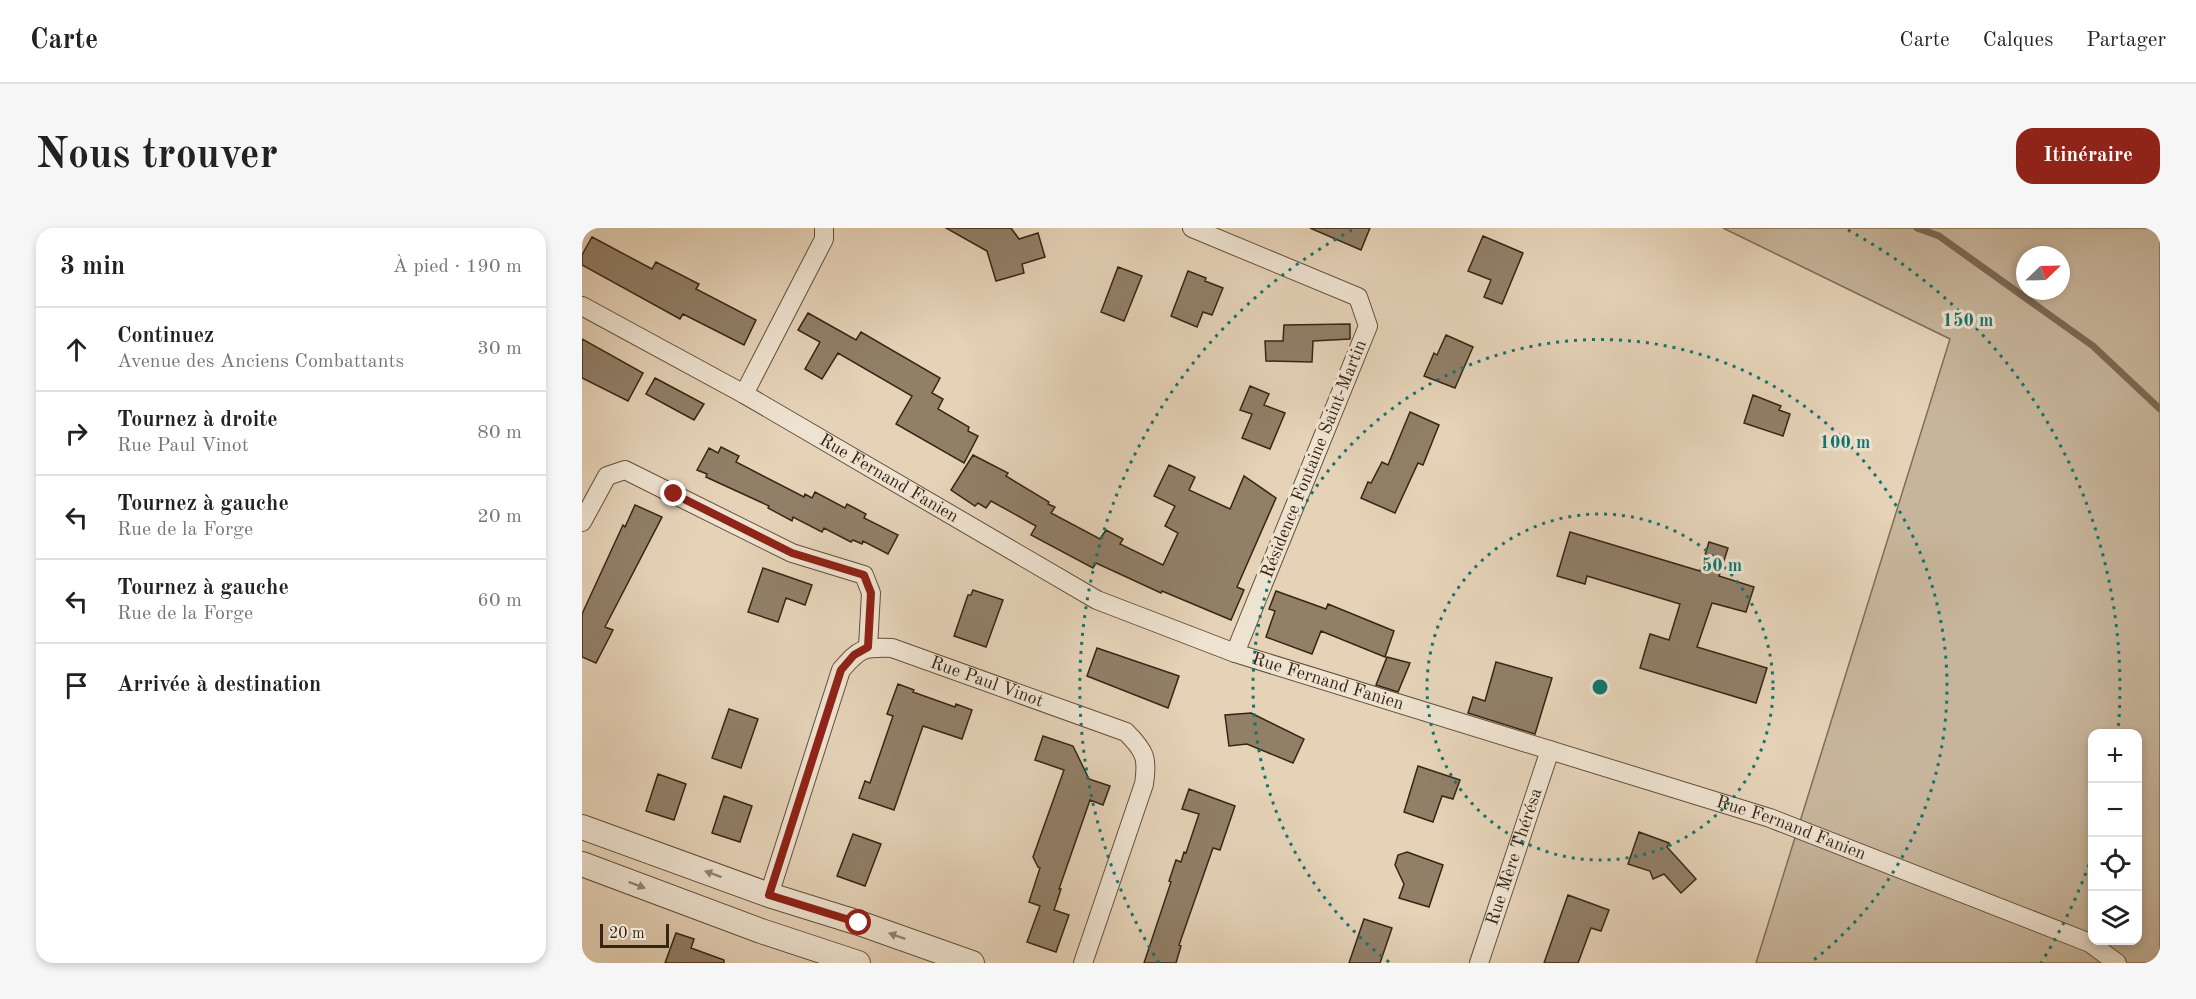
<!DOCTYPE html>
<html lang="fr">
<head>
<meta charset="utf-8">
<style>
  body { margin:0; font-family:"Old Standard TT",serif; background:#f6f6f6; color:#222 }
  .controls { position:absolute; right:18px; bottom:18px; display:grid; overflow:hidden; border-radius:12px; box-shadow:0 3px 9px #0003 }
  .controls button { width:54px; height:54px; display:grid; place-items:center; padding:0; border:0; border-bottom:2px solid #e0e0e0; background:#fff; color:#222; font:30px sans-serif }
  .compass { position:absolute; left:1434px; top:18px; width:54px; height:54px; border-radius:50%; background:#fff; box-shadow:0 3px 9px #0003; rotate:67deg }
  .scale { position:absolute; left:18px; bottom:15px; width:69px; box-sizing:border-box; padding-left:6px; border:3px solid #372513; border-top:0; font-size:16px; line-height:21px; white-space:nowrap; color:#372513; -webkit-text-stroke:4px #eee2d0; paint-order:stroke }
  .stop { position:absolute; width:18px; height:18px; margin:-14px; border:4px solid #8f2418; border-radius:50%; background:#fff }
  .stop.end { background:#8f2418; border-color:#fff; box-shadow:0 2px 6px #0008 }
  .list { margin:0; padding:0; list-style:none }
  h2 { display:flex; justify-content:space-between; align-items:center; height:78px; margin:0; padding:0 24px; font-size:26px }
  h2 small { font-size:20px; font-weight:400; color:#767676 }
  .list li { display:grid; grid-template-columns:39px 1fr auto; gap:18px; align-items:center; box-sizing:border-box; height:84px; padding:0 24px; border-top:2px solid #e0e0e0 }
  .list b { display:block; font-size:22px; white-space:nowrap }
  .list p { margin:0; font-size:20px; white-space:nowrap; color:#767676 }
  .list em { font-size:20px; font-style:normal; color:#767676 }
  .icon { flex:none; width:33px; height:33px; fill:none; stroke:currentColor; stroke-width:2; stroke-linecap:round; stroke-linejoin:round }
  .map { position:relative; flex:none; width:1578px; height:735px; overflow:hidden; border-radius:18px }
  header { display:flex; align-items:center; gap:36px; box-sizing:border-box; height:84px; padding:0 30px; background:#fff; border-bottom:2px solid #e0e0e0 }
  header strong { font-size:28px }
  nav { display:flex; gap:33px; margin-inline-start:auto; font-size:21px }
  .intro { display:flex; align-items:center; justify-content:space-between; box-sizing:border-box; height:144px; padding:0 36px }
  h1 { margin:0; font-size:42px }
  .button { padding:15px 27px; border-radius:18px; background:#8f2418; color:#fff; font-size:21px; font-weight:700 }
  main { display:flex; gap:36px; padding:0 36px }
  aside { flex:1; background:#fff; border-radius:18px; box-shadow:0 3px 9px #0003 }
  .map>svg:first-child { display:block }
  .green { fill:#c7b59b; stroke:#7f6d57; stroke-width:1.5; fill-rule:evenodd }
  .lines { fill:none; stroke-linecap:round; stroke-linejoin:round }
  .stream { stroke:#7c6954; stroke-width:7 }
  .building { fill:#917f68; stroke:#372513; stroke-width:1.5 }
  .minor-casing { stroke:#62503c; stroke-width:20 }
  .tertiary-casing { stroke:#62503c; stroke-width:26 }
  .minor { stroke:#eee2d0; stroke-width:18 }
  .tertiary { stroke:#eee2d0; stroke-width:24 }
  .oneway { fill:#928472 }
  .route { stroke:#8f2418; stroke-width:8 }
  .ring { fill:none; stroke:#0f766e; stroke-width:3; stroke-dasharray:3 6 }
  .labels { text-anchor:middle; dominant-baseline:central; stroke-width:6; stroke-linejoin:round; paint-order:stroke }
  .street-label { font-size:18px; fill:#372513; stroke:#eee2d0 }
  .centre { fill:#0f766e; stroke:#eee2d0; stroke-width:3 }
  .ring-label { font-size:18px; text-anchor:middle; font-weight:bold; fill:#0f766e; stroke:#eee2d0; stroke-width:6; stroke-linejoin:round; paint-order:stroke }
</style>
</head>
<body>
<header>
<strong>Carte</strong>
<nav><a>Carte</a><a>Calques</a><a>Partager</a></nav>
</header>
<div class="intro"><h1>Nous trouver</h1><a class="button">Itinéraire</a></div>
<main>
<aside>
<h2>3 min<small>À pied · 190 m</small></h2>
<ul class="list">
<li><svg class="icon" aria-label="ahead" viewBox="0 0 24 24"><path d="M12 20V5M6 11l6-6 6 6"/></svg><div><b>Continuez</b><p>Avenue des Anciens Combattants</p></div><em>30 m</em></li>
<li><svg class="icon" aria-label="right" viewBox="0 0 24 24"><path d="M7 20v-9h11M14 6l5 5-5 5"/></svg><div><b>Tournez à droite</b><p>Rue Paul Vinot</p></div><em>80 m</em></li>
<li><svg class="icon" aria-label="left" viewBox="0 0 24 24"><path d="M17 20v-9H6M10 6l-5 5 5 5"/></svg><div><b>Tournez à gauche</b><p>Rue de la Forge</p></div><em>20 m</em></li>
<li><svg class="icon" aria-label="left" viewBox="0 0 24 24"><path d="M17 20v-9H6M10 6l-5 5 5 5"/></svg><div><b>Tournez à gauche</b><p>Rue de la Forge</p></div><em>60 m</em></li>
<li><svg class="icon" aria-label="arrive" viewBox="0 0 24 24"><path d="M6 21V4h12l-3 4 3 4H6"/></svg><div><b>Arrivée à destination</b></div></li>
</ul>
</aside>
<div class="map">
<svg width="1578" height="735" viewBox="0 0 1578 735">
  <rect width="100%" height="100%" fill="#e5d2b7"/>
  <filter id="stains"><feTurbulence type="fractalNoise" baseFrequency=".00333" numOctaves="4"/><feColorMatrix values="0 0 0 0 .2 0 0 0 0 .09 0 0 0 0 .02 0 0 0 .5 -.17"/></filter>
  <radialGradient id="worn" r=".72"><stop offset=".6" stop-color="#630" stop-opacity="0"/><stop offset="1" stop-color="#630" stop-opacity=".3"/></radialGradient>
  <path class="green" d="M1141 0H1578V735H1174L1368 111ZM1443 27H1479V63H1443ZM1510 506H1556V712H1510Z"/>
  <g class="lines">
    <path class="stream" d="M1335 0 1357 8 1511 118 1578 181"/>
  </g>
  <path class="building" d="M364 0H429L437 11 456 5 463 29 440 36 442 45 414 53 405 23Z
    M728 0H788L779 22Z
    M901 8 941 25 920 76 902 69 909 52 886 43Z
    M10 9 70 41 74 34 117 56 114 61 174 92 162 117 101 86 98 91 0 37V27Z
    M536 39 560 48 542 93 519 84Z
    M606 43 624 50 623 53 641 60 630 87 621 84 615 99 589 88Z
    M226 85 274 112 279 104 358 150 350 165 361 171 356 181 387 199 386 203 396 208 382 235 314 196 330 168 256 125 240 151 223 141 238 114 216 102Z
    M768 96V111L731 113 730 134 684 133 683 113H701L702 97Z
    M864 107 891 119 873 160 842 148 852 125 855 127Z
    M0 111 61 145 46 173 0 150Z
    M73 150 122 176 112 192 64 166Z
    M668 158 687 166 682 177 703 185 688 221 660 210 670 186 658 182Z
    M1171 167 1199 178 1197 182 1208 186 1201 208 1162 195Z
    M828 184 857 197 841 237 836 235 813 285 779 270 786 254 789 255 800 234 806 237Z
    M139 219 157 228 154 234 222 269 223 266 230 270 233 264 263 280 265 276 284 286 282 290 316 307 306 326 281 313 280 316 271 312 269 314 242 300 240 304 211 289 210 293 186 280 187 278 124 249 125 246 115 242 127 220 136 225Z
    M391 227 426 245 424 248 467 274 466 276 473 279 469 285 518 311 524 302 541 311 538 316 581 337 596 305 583 298 593 278 572 268 587 237 613 249 607 262 648 281 662 248 694 270 655 359 662 362 649 392 580 363 579 365 514 335 511 340 449 307 454 298 409 273 404 280 396 275 393 278 369 262Z
    M53 277 80 289 23 399 31 402 14 435 0 429V386L41 297 43 299Z
    M988 304 1118 343 1127 314 1146 320 1137 348 1172 359 1164 384 1130 375 1115 419 1185 440 1174 475 1058 440 1068 406 1087 412 1098 376 1005 348 1003 356 975 348Z
    M181 340 230 357 223 377 204 370 196 394 166 384Z
    M391 362 421 372 404 419 372 408 386 367H389Z
    M694 363 744 381 746 376 812 403 803 429 739 403 730 426 684 409 693 383 687 381Z
    M515 420 597 448 586 480 505 448Z
    M805 429 828 435 816 464 794 457Z
    M914 434 970 450 953 506 886 485 891 469 903 473Z
    M316 456 332 462 331 464 373 479 374 476 390 482 380 511 341 498 312 582 277 570 283 553 288 555 311 488 305 486Z
    M147 481 176 491 159 540 130 530Z
    M669 485 722 511 711 535 665 516 647 518 643 487Z
    M461 508 491 518 507 551 528 558 521 577 508 572 477 661H479L472 682 487 687 474 724 445 714 458 678 447 674 458 640 456 639 451 629 482 542 453 532Z
    M836 538 878 552 871 571 860 568 851 594 822 584Z
    M76 546 104 556 92 592 64 583Z
    M607 561 653 578 638 622 631 620 597 717 599 718 594 735H562L589 654 587 653 594 632 599 634 602 624 604 625 617 586 600 581Z
    M142 568 170 578 158 614 130 605Z
    M1057 604 1087 615 1085 619 1114 651 1099 665 1082 646 1071 651 1068 643 1046 636Z
    M271 606 299 616 283 658 255 648Z
    M825 624 861 637 847 679 817 670 822 656 813 637 816 627Z
    M986 667 1027 682 1019 703 1009 700 996 735H962Z
    M782 691 810 700 798 735H767Z
    M94 705 112 711 109 720 142 732V735H83Z"/>
  <g class="lines">
    <defs>
      <g id="minor">
        <path d="M610 0 776 69 786 98 653 425"/>
        <path id="s1" d="M0 78 162 166 515 372 653 425 1188 590 1508 715 1535 735"/>
        <path d="M162 166 242 11V0"/>
        <path d="M0 294 25 248 43 242 210 325 282 347 289 365 286 419"/>
        <path id="s2" d="M187 667 259 442C278 420 281 419 310 420L544 504C563 523 566 530 562 556L501 735"/>
        <path id="s3" d="M897 735 968 522"/>
      </g>
      <path id="tertiary" d="M0 599 187 667 277 695 390 735
        M0 636 179 703 276 735"/>
    </defs>
    <use href="#minor" class="minor-casing"/>
    <use href="#tertiary" class="tertiary-casing"/>
    <use href="#minor" class="minor"/>
    <use href="#tertiary" class="tertiary"/>
  </g>
  <defs><path id="oneway-solid" d="M-6-.8H1V-3.2L6.5 0L1 3.2V.8H-6Z" transform="scale(1.5)"/></defs>
  <g class="oneway">
    <use href="#oneway-solid" transform="translate(131 646) rotate(-160)"/>
    <use href="#oneway-solid" transform="translate(55 657) rotate(21)"/>
    <use href="#oneway-solid" transform="translate(315 708) rotate(-161)"/>
  </g>
  <g class="lines">
    <path class="route" d="M92 266 210 325 282 347 289 365 286 419 272 427 259 442 187 667 277 695"/>
  </g>
  <g class="ring">
    <circle cx="1018" cy="459" r="173"/>
    <path d="M807 734A347 347 0 1 1 1229 734"/>
    <path d="M1510 628A520 520 0 0 1 1459 735M577 735A520 520 0 0 1 770 2M1266 2A520 520 0 0 1 1536 504"/>
  </g>
  <g class="labels">
    <g class="street-label">
      <text transform="translate(732 231) rotate(-68)">Résidence Fontaine Saint-Martin</text>
      <text stroke="none"><textPath href="#s1" startOffset="352">Rue Fernand Fanien</textPath></text>
      <text stroke="none"><textPath href="#s2" startOffset="396">Rue Paul Vinot</textPath></text>
      <text stroke="none"><textPath href="#s1" startOffset="838">Rue Fernand Fanien</textPath></text>
      <text stroke="none"><textPath href="#s1" startOffset="1324">Rue Fernand Fanien</textPath></text>
      <text stroke="none"><textPath href="#s3" startOffset="112">Rue Mère Thérésa</textPath></text>
    </g>
  </g>
  <circle cx="1018" cy="459" r="9" class="centre"/>
  <g class="ring-label">
    <text x="1386" y="98">150 m</text>
    <text x="1263" y="220">100 m</text>
    <text x="1140" y="343">50 m</text>
  </g>
  <rect width="100%" height="100%" filter="url(#stains)"/>
  <rect width="100%" height="100%" fill="url(#worn)"/>
</svg>
<div class="controls">
<button>+</button>
<button>−</button>
<button><svg class="icon" aria-label="locate" viewBox="0 0 24 24"><circle cx="12" cy="12" r="6"/><path d="M12 2v4M12 18v4M2 12h4M18 12h4"/></svg></button>
<button><svg class="icon" aria-label="layers" viewBox="0 0 24 24"><path d="M12 4l9 5-9 5-9-5zM3 14l9 5 9-5"/></svg></button>
</div>
<svg class="compass" viewBox="-18 -18 36 36"><path d="M0-13l5 13h-10z" fill="#e53935"/><path d="M0 13l5-13h-10z" fill="#767676"/></svg>
<div class="scale">20 m</div>
<div class="stop" style="left:277px;top:695px"></div>
<div class="stop end" style="left:92px;top:266px"></div>
</div>
</main>
</body>
</html>
